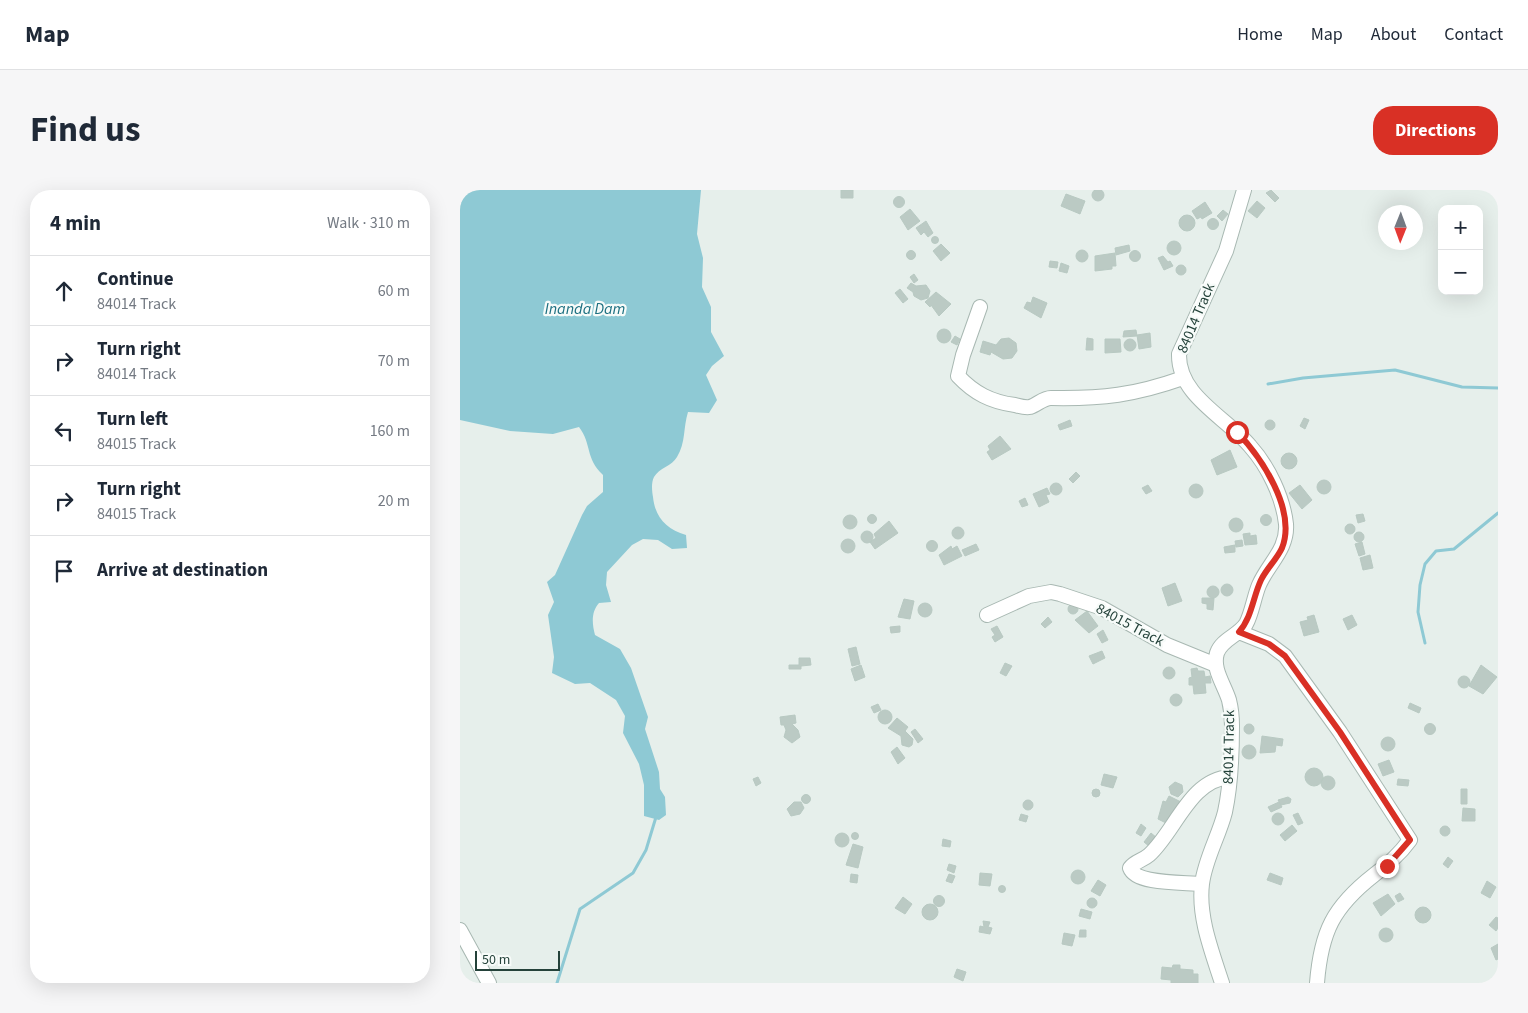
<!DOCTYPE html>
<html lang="en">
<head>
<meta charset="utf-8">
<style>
  body { margin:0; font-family:"Source Sans 3",sans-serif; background:#f6f6f7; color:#1f2937 }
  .controls { position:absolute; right:15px; top:15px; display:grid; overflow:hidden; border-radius:10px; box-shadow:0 5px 20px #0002 }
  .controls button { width:45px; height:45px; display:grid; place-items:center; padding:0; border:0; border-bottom:1px solid #e0e1e3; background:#fff; color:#1f2937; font:25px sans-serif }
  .compass { position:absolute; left:918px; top:15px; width:45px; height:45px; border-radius:50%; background:#fff; box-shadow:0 5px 20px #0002; rotate:181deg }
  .scale { position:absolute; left:15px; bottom:12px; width:85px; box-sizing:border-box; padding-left:5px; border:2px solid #24423a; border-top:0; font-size:14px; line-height:18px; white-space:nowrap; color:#24423a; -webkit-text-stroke:4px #f7fbf9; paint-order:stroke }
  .stop { position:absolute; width:15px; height:15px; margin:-11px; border:4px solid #d93025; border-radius:50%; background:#fff }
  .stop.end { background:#d93025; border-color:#fff; box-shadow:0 1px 5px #0008 }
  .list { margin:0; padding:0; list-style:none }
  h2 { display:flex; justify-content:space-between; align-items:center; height:65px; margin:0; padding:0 20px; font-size:21px }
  h2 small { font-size:16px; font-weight:400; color:#747a83 }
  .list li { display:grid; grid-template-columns:32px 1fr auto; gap:15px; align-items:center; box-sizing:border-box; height:70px; padding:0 20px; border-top:1px solid #e0e1e3 }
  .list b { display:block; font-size:19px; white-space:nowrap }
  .list p { margin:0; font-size:16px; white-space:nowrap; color:#747a83 }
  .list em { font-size:16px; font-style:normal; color:#747a83 }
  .icon { flex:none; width:28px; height:28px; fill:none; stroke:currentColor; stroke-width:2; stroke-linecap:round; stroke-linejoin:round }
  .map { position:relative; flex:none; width:1038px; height:793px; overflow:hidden; border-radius:20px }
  header { display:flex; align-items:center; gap:30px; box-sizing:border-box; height:70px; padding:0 25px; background:#fff; border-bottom:1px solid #e0e1e3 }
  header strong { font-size:24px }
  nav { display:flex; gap:28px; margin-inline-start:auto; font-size:18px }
  .intro { display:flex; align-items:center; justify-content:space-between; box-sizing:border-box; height:120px; padding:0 30px }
  h1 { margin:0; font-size:35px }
  .button { padding:12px 22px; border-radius:20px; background:#d93025; color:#fff; font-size:18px; font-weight:700 }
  main { display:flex; gap:30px; padding:0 30px }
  aside { flex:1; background:#fff; border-radius:20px; box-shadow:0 5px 20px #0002 }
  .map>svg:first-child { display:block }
  .water { fill:#8ec9d4 }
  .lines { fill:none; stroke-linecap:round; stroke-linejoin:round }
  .stream { stroke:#8ec9d4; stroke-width:3 }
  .building { fill:#bbcac4; stroke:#b8c9c2 }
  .minor-casing { stroke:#a8b8b2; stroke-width:16 }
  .minor { stroke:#fff; stroke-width:14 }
  .route { stroke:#d93025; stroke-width:6 }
  .labels { text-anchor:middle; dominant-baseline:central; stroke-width:4.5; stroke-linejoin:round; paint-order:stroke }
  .street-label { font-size:15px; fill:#24423a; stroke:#f7fbf9 }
  .water-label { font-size:16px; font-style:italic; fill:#1c6f80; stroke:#f7fbf9 }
</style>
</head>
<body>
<header>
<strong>Map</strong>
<nav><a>Home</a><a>Map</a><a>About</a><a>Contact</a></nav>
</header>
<div class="intro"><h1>Find us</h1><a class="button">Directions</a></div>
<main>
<aside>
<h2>4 min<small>Walk · 310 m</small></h2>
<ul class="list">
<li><svg class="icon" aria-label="ahead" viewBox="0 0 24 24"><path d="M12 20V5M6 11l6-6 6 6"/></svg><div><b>Continue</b><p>84014 Track</p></div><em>60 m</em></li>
<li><svg class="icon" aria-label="right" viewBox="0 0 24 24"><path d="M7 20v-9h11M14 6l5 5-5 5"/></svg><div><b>Turn right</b><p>84014 Track</p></div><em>70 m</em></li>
<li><svg class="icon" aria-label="left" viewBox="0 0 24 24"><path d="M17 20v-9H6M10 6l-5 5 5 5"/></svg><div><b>Turn left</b><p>84015 Track</p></div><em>160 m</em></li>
<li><svg class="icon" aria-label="right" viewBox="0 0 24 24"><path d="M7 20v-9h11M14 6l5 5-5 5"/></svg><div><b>Turn right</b><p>84015 Track</p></div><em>20 m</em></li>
<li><svg class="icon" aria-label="arrive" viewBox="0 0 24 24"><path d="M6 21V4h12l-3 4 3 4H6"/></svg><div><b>Arrive at destination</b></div></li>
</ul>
</aside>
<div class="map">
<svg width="1038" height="793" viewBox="0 0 1038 793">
  <rect width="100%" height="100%" fill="#e6efeb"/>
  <path class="water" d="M0 0H241L237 44 243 68 242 97 251 117V142L264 166 252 176 246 185 257 210 249 223 228 222C223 238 226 252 217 267 212 276 199 278 194 287 191 293 192 301 193 307 195 327 206 339 226 345L227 358 212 359 198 350 183 349 172 355 147 382 146 395 151 412 139 413C131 422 132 434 135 445L160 459 171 478 188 527 185 539 199 582 200 599 205 607 206 625 199 630 184 626V595L179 574 163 543 165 526 156 510 130 493 115 494 92 483 94 467 88 425 94 412 87 392 95 385 122 325 127 316 143 302V285C125 268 132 254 119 237L93 244 50 241 0 230Z"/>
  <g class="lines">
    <path class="stream" d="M808 194 843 188 935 180 1002 197 1038 198
      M965 453 958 422 960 395 965 374 976 361 994 359 1038 323
      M97 793 120 719 173 683 186 660 196 627"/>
  </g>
  <path class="building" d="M632 5a6 6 0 1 1 12 0a6 6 0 1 1-12 0Z
    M381 0H393V8H381Z
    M811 0 819 8 815 12 806 3Z
    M606 4 625 11 620 24 601 16Z
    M433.5 12a5.5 5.5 0 1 1 11 0a5.5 5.5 0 1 1-11 0Z
    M797 11 805 18 797 28 788 21Z
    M745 12 752 23 742 29 741 27 737 29 732 21Z
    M450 19 460 31 448 40 440 27Z
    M763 20 768 24 762 31 757 26Z
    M719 33a8 8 0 1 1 16 0a8 8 0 1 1-16 0Z
    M747.5 34a5.5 5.5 0 1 1 11 0a5.5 5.5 0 1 1-11 0Z
    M466 31 473 43 468 47 464 42 461 45 456 38Z
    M471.5 50a3.5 3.5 0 1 1 7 0a3.5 3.5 0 1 1-7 0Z
    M707 58a7 7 0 1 1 14 0a7 7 0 1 1-14 0Z
    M481 54 490 63 481 71 473 61Z
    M669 55 670 61 656 65 655 58Z
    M616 66a6 6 0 1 1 12 0a6 6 0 1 1-12 0Z
    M446.5 65a4.5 4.5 0 1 1 9 0a4.5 4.5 0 1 1-9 0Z
    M669.5 66a5.5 5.5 0 1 1 11 0a5.5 5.5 0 1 1-11 0Z
    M655 63 656 76H652V79L635 81V66Z
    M703 66 708 72 710 71 713 76 704 80 698 68Z
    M590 71 598 72 597 78 589 77Z
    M601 73 609 76 607 83 599 81Z
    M716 80a5 5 0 1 1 10 0a5 5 0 1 1-10 0Z
    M454 84 458 90 454 93 450 87Z
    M451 93 456 96 466 95 470 101 468 108 461 110 454 106 453 102 447 98Z
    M440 99 448 109 443 113 435 103Z
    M476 102 491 114 479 126 471 115 470 117 465 112Z
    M573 107 587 113 581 128 564 118 567 112 571 113Z
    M477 146a7 7 0 1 1 14 0a7 7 0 1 1-14 0Z
    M676 140 677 146 663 147 664 141Z
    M690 143 691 157 679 159 677 145Z
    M495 146 500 149 497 155 491 152Z
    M549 148 556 153 557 161 552 168 543 169 531 162 530 165 520 162 523 151 536 155 541 149Z
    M627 148 633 149V160H626Z
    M664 155a6 6 0 1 1 12 0a6 6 0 1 1-12 0Z
    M645 149H660L661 162 645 163Z
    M844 228 849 230 845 239 840 236Z
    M610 230 612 236 600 240 598 235Z
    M805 235a5 5 0 1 1 10 0a5 5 0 1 1-10 0Z
    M540 246 551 259 532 270 527 262 530 260 528 256Z
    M770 260 777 277 757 285 751 270Z
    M821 271a8 8 0 1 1 16 0a8 8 0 1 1-16 0Z
    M616 282 620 286 613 293 609 289Z
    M857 297a7 7 0 1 1 14 0a7 7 0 1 1-14 0Z
    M590 299a6 6 0 1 1 12 0a6 6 0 1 1-12 0Z
    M729 301a7 7 0 1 1 14 0a7 7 0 1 1-14 0Z
    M688 295 692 301 686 304 682 298Z
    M840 295 852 310 842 319 829 303Z
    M587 298 590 304 586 305 589 312 579 317 573 304Z
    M565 308 568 315 562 317 559 311Z
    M903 324 905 331 898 333 896 325Z
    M407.5 329a4.5 4.5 0 1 1 9 0a4.5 4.5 0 1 1-9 0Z
    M800.5 330a5.5 5.5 0 1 1 11 0a5.5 5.5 0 1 1-11 0Z
    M383 332a7 7 0 1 1 14 0a7 7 0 1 1-14 0Z
    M769 335a7 7 0 1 1 14 0a7 7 0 1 1-14 0Z
    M429 331 438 343 415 359 410 352 416 348 414 344Z
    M885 339a5 5 0 1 1 10 0a5 5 0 1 1-10 0Z
    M492 343a6 6 0 1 1 12 0a6 6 0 1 1-12 0Z
    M401 347a6 6 0 1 1 12 0a6 6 0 1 1-12 0Z
    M894 347a5 5 0 1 1 10 0a5 5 0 1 1-10 0Z
    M790 343V346L796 345 797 354 785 355 783 344Z
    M381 356a7 7 0 1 1 14 0a7 7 0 1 1-14 0Z
    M782 350 783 356 776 357 775 351Z
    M466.5 356a5.5 5.5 0 1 1 11 0a5.5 5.5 0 1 1-11 0Z
    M902 352 905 364 899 366 895 354Z
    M516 354 519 360 505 366 502 360Z
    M775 355V362L765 363 764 357Z
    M491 356 492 359 497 356 502 366 484 375 479 365Z
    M910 365 913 378 903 380 900 368Z
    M715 393 722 411 708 416 702 398Z
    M761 400a6 6 0 1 1 12 0a6 6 0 1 1-12 0Z
    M747 402a6 6 0 1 1 12 0a6 6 0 1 1-12 0Z
    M742 408H754L753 420 747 419V414L742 413Z
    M444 409 454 411 450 429 438 427Z
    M458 420a7 7 0 1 1 14 0a7 7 0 1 1-14 0Z
    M608 419a5 5 0 1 1 10 0a5 5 0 1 1-10 0Z
    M627 421 638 436 629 443 615 430Z
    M854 425 859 442 844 446 840 432 848 430 847 427Z
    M892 425 897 435 888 440 883 429Z
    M588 427 592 432 585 438 581 434Z
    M440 436V442L431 443 430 437Z
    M537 436 543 447 535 452 532 447 535 445 531 439Z
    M643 440 648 450 642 453 637 444Z
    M396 457 400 474 392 476 388 459Z
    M642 461 645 468 633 474 629 466Z
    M339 468H350L351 475 341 476V479H329V475H339Z
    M545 473 552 476 546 486 540 483Z
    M401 475 405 487 395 491 391 479Z
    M1021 475 1037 487 1023 504 1009 496Z
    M703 483a6 6 0 1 1 12 0a6 6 0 1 1-12 0Z
    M737 478 738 481H744L745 487 750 486 751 493H745L746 503 734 504 733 495H729V488L732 487 731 479Z
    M998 492a6 6 0 1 1 12 0a6 6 0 1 1-12 0Z
    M710 510a6 6 0 1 1 12 0a6 6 0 1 1-12 0Z
    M950 513 961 518 959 523 948 518Z
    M418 514 421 520 414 523 411 517Z
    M418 527a7 7 0 1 1 14 0a7 7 0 1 1-14 0Z
    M335 525 336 533 332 534 338 540 340 547 332 553 324 547 326 540 324 535H321L320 527Z
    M437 528 448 537 445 541 453 549 452 555 449 557 442 555 441 546 428 538Z
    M964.5 539a5.5 5.5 0 1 1 11 0a5.5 5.5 0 1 1-11 0Z
    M784 539a5 5 0 1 1 10 0a5 5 0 1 1-10 0Z
    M455 539 463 549 458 553 451 542Z
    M802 546 823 549 822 556 816 555 815 562 800 563Z
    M921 554a7 7 0 1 1 14 0a7 7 0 1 1-14 0Z
    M782 562a7 7 0 1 1 14 0a7 7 0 1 1-14 0Z
    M437 557 445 568 438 574 431 562Z
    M929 570 934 582 923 586 918 574Z
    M845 587a9 9 0 1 1 18 0a9 9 0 1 1-18 0Z
    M644 584 657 587 653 598 641 595Z
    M861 593a7 7 0 1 1 14 0a7 7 0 1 1-14 0Z
    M298 587 301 593 296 596 293 589Z
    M938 589 949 590 948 596 937 595Z
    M715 592 722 595 723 602 718 607 711 604 709 597Z
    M632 603a4 4 0 1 1 8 0a4 4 0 1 1-8 0Z
    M1001 599H1007V614H1001Z
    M341.5 609a4.5 4.5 0 1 1 9 0a4.5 4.5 0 1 1-9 0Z
    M709 606 721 612 710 635 698 629 703 611 706 612Z
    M828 607 831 609 830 613 821 615 818 610Z
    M563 615a5 5 0 1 1 10 0a5 5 0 1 1-10 0Z
    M334 612H341L344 618 340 624 331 626 327 619Z
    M819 612 822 617 811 622 808 617Z
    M1003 618 1015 619V631H1002Z
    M812 629a6 6 0 1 1 12 0a6 6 0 1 1-12 0Z
    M838 623 843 633 838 635 833 625Z
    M561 624 568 626 566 632 559 630Z
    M681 634 686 638 681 646 676 643Z
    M832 635 837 641 825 651 820 645Z
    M980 641a5 5 0 1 1 10 0a5 5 0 1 1-10 0Z
    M391.5 646a3.5 3.5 0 1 1 7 0a3.5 3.5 0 1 1-7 0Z
    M691 643 697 648 690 657 684 652Z
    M375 650a7 7 0 1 1 14 0a7 7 0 1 1-14 0Z
    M483 649 491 651 490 657 482 656Z
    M393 654 403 657 398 678 386 675Z
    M988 667 993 671 988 678 983 674Z
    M489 674 496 676 494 683 487 680Z
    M611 687a7 7 0 1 1 14 0a7 7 0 1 1-14 0Z
    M520 683 532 684 530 696 519 695Z
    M810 683 823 688 821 695 807 690Z
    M391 684 398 685 397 693 390 692Z
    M489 684 495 686 492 693 486 691Z
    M638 690 646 695 640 706 631 701Z
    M1027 691 1036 697 1030 708 1021 703Z
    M538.5 699a3.5 3.5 0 1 1 7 0a3.5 3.5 0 1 1-7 0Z
    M940 703 944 709 938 712 935 706Z
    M928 704 935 714 921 726 913 713Z
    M473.5 711a5.5 5.5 0 1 1 11 0a5.5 5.5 0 1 1-11 0Z
    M443 707 452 714 445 724 435 718Z
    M627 713a5 5 0 1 1 10 0a5 5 0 1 1-10 0Z
    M462 722a8 8 0 1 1 16 0a8 8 0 1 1-16 0Z
    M955 725a8 8 0 1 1 16 0a8 8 0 1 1-16 0Z
    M621 719 632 722 630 729 619 726Z
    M1036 727 1038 728V738L1036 741 1029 735Z
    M523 731 530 732 528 737 532 738 530 744 519 742 520 736 524 737Z
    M919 745a7 7 0 1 1 14 0a7 7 0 1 1-14 0Z
    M620 740H626V747H619Z
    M604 743 615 745 612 756 602 754Z
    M1038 754V769L1036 770 1031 758Z
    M713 775H720V779L733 780V784H738V793H711V790L701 789 702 777 712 778Z
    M497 779 506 782 503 791 494 787Z"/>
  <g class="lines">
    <defs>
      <path id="minor" d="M520 117 503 165 498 186C514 203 531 212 555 215 559 216 565 218 570 217 577 215 583 208 591 208 642 209 675 205 723 188
        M527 425 569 406 591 402 600 404 642 418 707 455 756 475
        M779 442 809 454 825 466 880 542 950 650C939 665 928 674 914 685 873 717 861 742 857 793
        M742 694C725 692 676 695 670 678 675 671 682 671 689 665 715 642 730 589 770 587
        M0 740 29 793
        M762 793C752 762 738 727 742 694 745 669 759 646 765 622 771 594 772 564 772 536 772 527 771 518 769 510 764 494 752 479 757 463 762 449 778 446 786 434 792 423 794 407 799 395 808 374 828 359 826 334 823 307 808 276 790 256 766 227 718 206 719 164L766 61 784 0"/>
    </defs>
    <use href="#minor" class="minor-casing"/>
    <use href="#minor" class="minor"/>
  </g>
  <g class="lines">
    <path class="route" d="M777 242C801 267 837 320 822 358 817 369 807 378 801 390 793 407 792 427 779 442L809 454 825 466 880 542 950 650 927 676"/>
  </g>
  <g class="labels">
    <g class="street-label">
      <text transform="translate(736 128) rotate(-67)">84014 Track</text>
      <text transform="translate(670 435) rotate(28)">84015 Track</text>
      <text transform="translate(769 557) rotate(-89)">84014 Track</text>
    </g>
    <g class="water-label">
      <text x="125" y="119">Inanda Dam</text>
    </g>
  </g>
</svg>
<div class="controls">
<button>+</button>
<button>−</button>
</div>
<svg class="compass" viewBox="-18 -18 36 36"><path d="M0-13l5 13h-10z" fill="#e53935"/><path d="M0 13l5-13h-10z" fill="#747a83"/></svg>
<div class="scale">50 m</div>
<div class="stop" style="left:777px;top:242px"></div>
<div class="stop end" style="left:927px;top:676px"></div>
</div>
</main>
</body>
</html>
